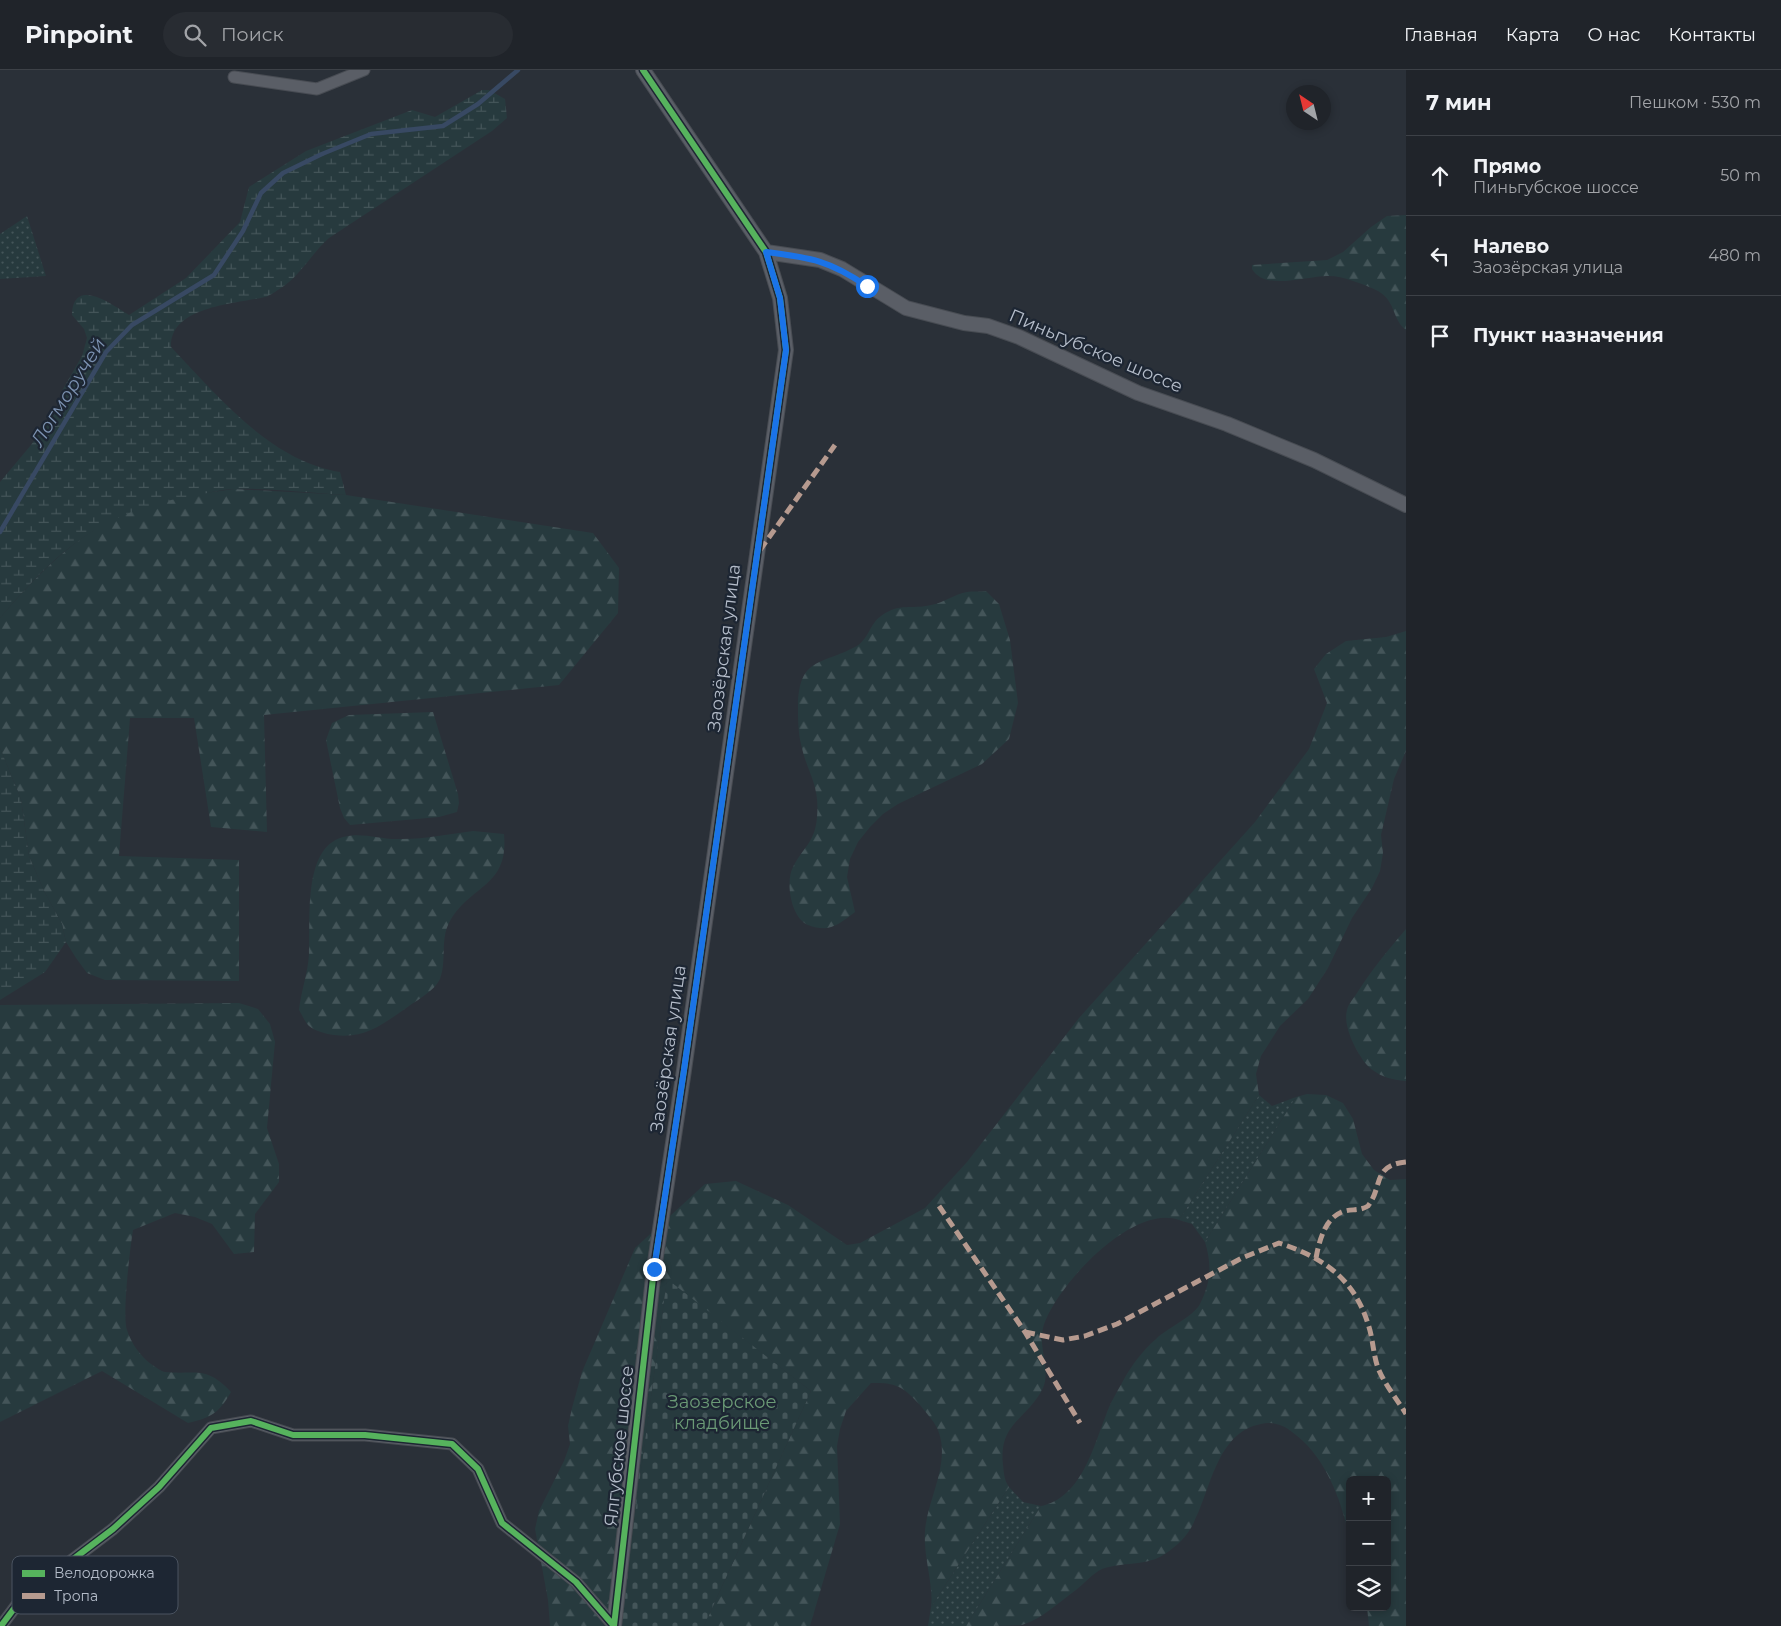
<!DOCTYPE html>
<html lang="ru">
<head>
<meta charset="utf-8">
<style>
  body { margin:0; font-family:Montserrat,sans-serif; background:#282c32; color:#f1f3f6 }
  .controls { position:absolute; right:15px; bottom:15px; display:grid; overflow:hidden; border-radius:8px; box-shadow:0 2px 8px #0003 }
  .controls button { width:45px; height:45px; display:grid; place-items:center; padding:0; border:0; border-bottom:1px solid #3d4147; background:#20242a; color:#f1f3f6; font:25px sans-serif }
  .compass { position:absolute; left:1286px; top:15px; width:45px; height:45px; border-radius:50%; background:#20242a; box-shadow:0 2px 8px #0003; rotate:325deg }
  .stop { position:absolute; width:15px; height:15px; margin:-11px; border:4px solid #1a73e8; border-radius:50%; background:#fff }
  .stop.end { background:#1a73e8; border-color:#fff; box-shadow:0 1px 5px #0008 }
  .list { margin:0; padding:0; list-style:none }
  h2 { display:flex; justify-content:space-between; align-items:center; height:65px; margin:0; padding:0 20px; font-size:21px }
  h2 small { font-size:16px; font-weight:400; color:#a2a4a8 }
  .list li { display:grid; grid-template-columns:32px 1fr auto; gap:15px; align-items:center; box-sizing:border-box; height:80px; padding:0 20px; border-top:1px solid #3d4147 }
  .list b { display:block; font-size:19px; white-space:nowrap }
  .list p { margin:0; font-size:16px; white-space:nowrap; color:#a2a4a8 }
  .list em { font-size:16px; font-style:normal; color:#a2a4a8 }
  .icon { flex:none; width:28px; height:28px; fill:none; stroke:currentColor; stroke-width:2; stroke-linecap:round; stroke-linejoin:round }
  .map { position:relative; flex:none; width:1406px; height:1556px; overflow:hidden }
  header { display:flex; align-items:center; gap:30px; box-sizing:border-box; height:70px; padding:0 25px; background:#20242a; border-bottom:1px solid #3d4147 }
  header strong { font-size:24px }
  nav { display:flex; gap:28px; margin-inline-start:auto; font-size:18px }
  .search { width:350px; height:45px; background:#282c32; display:flex; align-items:center; gap:12px; box-sizing:border-box; padding:0 18px; border-radius:28px; color:#a2a4a8; font-size:19px }
  main { display:flex }
  aside { flex:1; background:#20242a }
  .map>svg:first-child { display:block }
  .grass { fill:url(#grass-dots) }
  .forest { fill:url(#forest-firs) }
  .wetland { fill:url(#wetland-marsh) }
  .cemetery { fill:url(#cemetery-stones) }
  .lines { fill:none; stroke-linecap:round; stroke-linejoin:round }
  .stream { stroke:#384963; stroke-width:4.5 }
  .minor-casing { stroke:#484c53; stroke-width:13 }
  .tertiary-casing { stroke:#484c53; stroke-width:16 }
  .minor { stroke:#5a5e66; stroke-width:11 }
  .tertiary { stroke:#5a5e66; stroke-width:14 }
  .quiet { stroke:#b69a8f; stroke-width:5; stroke-dasharray:10 5; stroke-linecap:butt }
  .cycleway-casing { stroke:#1d2633; stroke-width:9 }
  .cycleway { stroke:#56b35d; stroke-width:6 }
  .route { stroke:#1a73e8; stroke-width:6 }
  .labels { text-anchor:middle; dominant-baseline:central; stroke-width:4.5; stroke-linejoin:round; paint-order:stroke }
  .street-label { font-size:18px; fill:#b4bcc9; stroke:#1d2633 }
  .park-label { font-size:18px; fill:#6b9a76; stroke:#1d2633 }
  .water-label { font-size:19px; font-style:italic; fill:#7c92b1; stroke:#1d2633 }
  .key { fill:#1d2633; stroke:#4a5360; stroke-width:1 }
  .key-label { font-size:14px; fill:#b4bcc9 }
</style>
</head>
<body>
<header>
<strong>Pinpoint</strong>
<div class="search"><svg class="icon" aria-label="search" viewBox="0 0 24 24"><circle cx="10" cy="10" r="6"/><path d="M15 15l6 6"/></svg>Поиск</div>
<nav><a>Главная</a><a>Карта</a><a>О нас</a><a>Контакты</a></nav>
</header>
<main>
<div class="map">
<svg width="1406" height="1556" viewBox="0 0 1406 1556">
  <defs>
    <pattern id="grass-dots" width="8" height="8" patternUnits="userSpaceOnUse" patternTransform="scale(1.25)"><rect width="8" height="8" fill="#273a3e"/><path d="M2 2h.1M6 6h.1" fill="none" stroke="#445559" stroke-width="1.8" stroke-linecap="round"/></pattern>
    <pattern id="forest-firs" width="22" height="20" patternUnits="userSpaceOnUse" patternTransform="scale(1.25)"><rect width="22" height="20" fill="#273a3e"/><path d="M5 1l3.5 6h-7zM16 11l3.5 6h-7z" fill="#445559"/></pattern>
    <pattern id="wetland-marsh" width="20" height="14" patternUnits="userSpaceOnUse" patternTransform="scale(1.25)"><rect width="20" height="14" fill="#273a3e"/><path d="M1 5h8M5 5V1M11 12h8M15 12V8" fill="none" stroke="#445559"/></pattern>
    <pattern id="cemetery-stones" width="16" height="16" patternUnits="userSpaceOnUse" patternTransform="scale(1.25)"><rect width="16" height="16" fill="#273a3e"/><path d="M2 7V4a2 2 0 0 1 4 0v3zM10 15v-3a2 2 0 0 1 4 0v3z" fill="#445559"/></pattern>
  </defs>
  <rect width="100%" height="100%" fill="#2a3038"/>
  <path class="grass" d="M27 146 46 206 0 209V164Z
    M1259 1025 1272 1036 1296 1027 1205 1172 1192 1154 1179 1150Z
    M1009 1417 1023 1432 1041 1436 966 1556H928L931 1537Z"/>
  <path class="forest" d="M1406 145V260C1391 249 1397 229 1374 219 1362 214 1343 206 1329 206 1309 205 1265 222 1252 199V195L1327 190 1343 182 1371 157 1387 146Z
    M234 419 346 425 593 463 619 498 618 543 559 615 264 645 267 762 211 757 194 648H130L119 786 239 790V911L105 910 87 903 76 888 66 872 62 854 44 821 29 786 21 729 0 678V548C38 504 75 465 129 441 162 427 200 424 234 419Z
    M986 521 999 534 1010 570 1018 633 1009 669 982 694 898 734 883 744 870 757 858 772 850 789 847 807 855 842C838 855 829 863 808 855 791 848 785 812 793 797 803 777 815 773 817 747 820 714 807 703 801 674 798 662 798 648 798 636 799 587 821 595 855 577 868 571 870 553 881 546 900 532 911 540 931 535 943 533 955 524 967 522 973 521 980 522 986 521Z
    M1406 561V681L1394 709 1381 765 1383 783 1380 801 1372 818 1352 848 1328 898 1308 929 1280 956 1261 986 1256 1004 1259 1025 1179 1150C1132 1133 1054 1218 1043 1258 1038 1277 1051 1300 1043 1318 1028 1349 998 1353 1003 1395 1004 1403 1004 1410 1009 1417L931 1537C934 1516 923 1486 925 1461 927 1430 950 1395 939 1363 936 1353 927 1344 920 1335 904 1317 896 1312 871 1313L846 1341 840 1359 837 1376 840 1454 810 1556H704L811 1321 667 1210 620 1556H550L548 1530 535 1459 539 1441 564 1391 570 1374 568 1356 572 1338 582 1302 635 1178 705 1114 736 1111 788 1135 847 1175 860 1173 925 1138 967 1092 1079 948 1255 752 1309 679 1327 633 1314 599 1326 584 1346 571 1386 567Z
    M433 642 458 724 459 733 457 742 439 747 350 755 344 748 340 738 326 670 332 653 349 645Z
    M473 761 504 764C509 818 470 814 449 853 440 870 447 891 440 909 435 920 419 929 409 936 383 954 366 969 334 965 326 964 315 961 309 956 305 952 302 945 299 940 301 921 308 903 309 884 311 851 302 778 343 767 361 762 379 769 396 769 422 770 448 764 473 761Z
    M1406 859V1011C1388 1010 1370 1003 1361 987 1353 975 1343 954 1347 940 1348 935 1352 930 1355 926 1370 902 1387 881 1406 859Z
    M239 933 258 939 270 954 275 972 267 1058 279 1094V1112L255 1144 254 1182 234 1184 212 1154 195 1147 175 1143 133 1160C130 1179 122 1245 127 1260 131 1273 141 1287 151 1294 156 1297 160 1301 165 1302 196 1305 206 1295 231 1322 219 1343 211 1348 188 1353L102 1301 0 1352V935Z
    M1307 1024 1326 1025 1343 1033 1353 1049 1362 1084 1374 1100 1390 1110 1406 1109V1556H1369L1367 1537H1387V1410H1350V1469C1341 1430 1326 1386 1292 1362 1284 1355 1271 1351 1261 1354 1217 1362 1211 1419 1194 1452 1189 1463 1182 1471 1173 1478 1149 1499 1128 1490 1102 1499 1093 1503 1084 1514 1076 1520 1059 1532 1042 1549 1022 1555 1010 1556 980 1556 966 1556L1041 1436C1081 1428 1093 1378 1106 1345 1110 1333 1117 1322 1123 1311 1131 1296 1143 1280 1156 1269 1166 1259 1194 1246 1200 1234 1211 1212 1212 1195 1205 1172L1296 1027Z"/>
  <path class="wetland" d="M482 20H489L505 29 507 48 492 61 329 168C312 183 300 206 281 218 276 221 270 226 265 227 236 234 170 236 171 277 218 326 269 390 340 402L346 425C310 423 272 418 236 419 221 419 205 424 191 426 100 442 58 480 0 548V412L31 375 58 337 63 319 82 286 87 268 84 259 72 245C73 205 114 236 129 245L186 208 240 152 249 117 306 81 412 40 435 47Z
    M0 678 21 729 29 786 44 821 62 854 66 872 45 902 0 930Z"/>
  <path class="cemetery" d="M667 1209 811 1321 704 1556H620Z"/>
  <g class="lines">
    <path class="stream" d="M0 462 106 282 132 255 214 205 243 161 261 123 283 103 322 84 371 64 443 56 478 34 518 0"/>
    <defs>
      <path id="minor" d="M234 7 317 19 364 0
        M1 1556 22 1528 113 1459 159 1417 211 1358 251 1351 293 1365H365L452 1374 478 1399 502 1453 576 1512 614 1556"/>
      <path id="tertiary" d="M766 182 820 190 842 199 906 238 964 253 988 256 1019 267 1138 323 1227 354 1314 390 1406 435
        M614 1556 654 1199 684 1000 786 280 780 228 766 182 643 0"/>
    </defs>
    <use href="#minor" class="minor-casing"/>
    <use href="#tertiary" class="tertiary-casing"/>
    <use href="#minor" class="minor"/>
    <use href="#tertiary" class="tertiary"/>
    <path class="quiet" d="M760 480 835 375
      M939 1136 1025 1262 1080 1353
      M1316 1188C1319 1172 1325 1146 1345 1141 1353 1139 1360 1141 1368 1136 1383 1117 1372 1095 1406 1092
      M1025 1262 1063 1270 1085 1266 1117 1254 1242 1188 1279 1173C1322 1187 1354 1208 1368 1254 1373 1268 1373 1284 1378 1298 1385 1315 1397 1329 1406 1344"/>
    <defs>
      <path id="cycleway" d="M1 1556 22 1528 113 1459 159 1417 211 1358 251 1351 293 1365H365L452 1374 478 1399 502 1453 576 1512 614 1556
        M614 1556 654 1199 684 1000 786 280 780 228 766 182 643 0"/>
    </defs>
    <use href="#cycleway" class="cycleway-casing"/>
    <use href="#cycleway" class="cycleway"/>
  </g>
  <g class="lines">
    <path class="route" d="M654 1199 684 1000 786 280 780 228 766 182C812 188 828 190 867 216"/>
  </g>
  <g class="labels">
    <g class="street-label">
      <text transform="translate(1096 281) rotate(23)">Пиньгубское шоссе</text>
      <text transform="translate(724 578) rotate(-83)">Заозёрская улица</text>
      <text transform="translate(668 979) rotate(-82)">Заозёрская улица</text>
      <text transform="translate(619 1376) rotate(-84)">Ялгубское шоссе</text>
    </g>
    <g class="park-label">
      <text x="722" y="1332">Заозерское<tspan x="722" dy="21">кладбище</tspan></text>
    </g>
    <g class="water-label">
      <text transform="translate(68 322) rotate(-58)">Логморучей</text>
    </g>
  </g>
  <rect x="12" y="1486" width="166" height="58" rx="8" class="key"/>
  <rect x="22" y="1500" width="23" height="7" fill="#56b35d"/>
  <rect x="22" y="1523" width="23" height="6" fill="#b69a8f"/>
  <g class="key-label">
    <text x="54" y="1508">Велодорожка</text>
    <text x="54" y="1531">Тропа</text>
  </g>
</svg>
<div class="controls">
<button>+</button>
<button>−</button>
<button><svg class="icon" aria-label="layers" viewBox="0 0 24 24"><path d="M12 4l9 5-9 5-9-5zM3 14l9 5 9-5"/></svg></button>
</div>
<svg class="compass" viewBox="-18 -18 36 36"><path d="M0-13l5 13h-10z" fill="#e53935"/><path d="M0 13l5-13h-10z" fill="#a2a4a8"/></svg>
<div class="stop" style="left:867px;top:216px"></div>
<div class="stop end" style="left:654px;top:1199px"></div>
</div>
<aside>
<h2>7 мин<small>Пешком · 530 m</small></h2>
<ul class="list">
<li><svg class="icon" aria-label="ahead" viewBox="0 0 24 24"><path d="M12 20V5M6 11l6-6 6 6"/></svg><div><b>Прямо</b><p>Пиньгубское шоссе</p></div><em>50 m</em></li>
<li><svg class="icon" aria-label="left" viewBox="0 0 24 24"><path d="M17 20v-9H6M10 6l-5 5 5 5"/></svg><div><b>Налево</b><p>Заозёрская улица</p></div><em>480 m</em></li>
<li><svg class="icon" aria-label="arrive" viewBox="0 0 24 24"><path d="M6 21V4h12l-3 4 3 4H6"/></svg><div><b>Пункт назначения</b></div></li>
</ul>
</aside>
</main>
</body>
</html>
